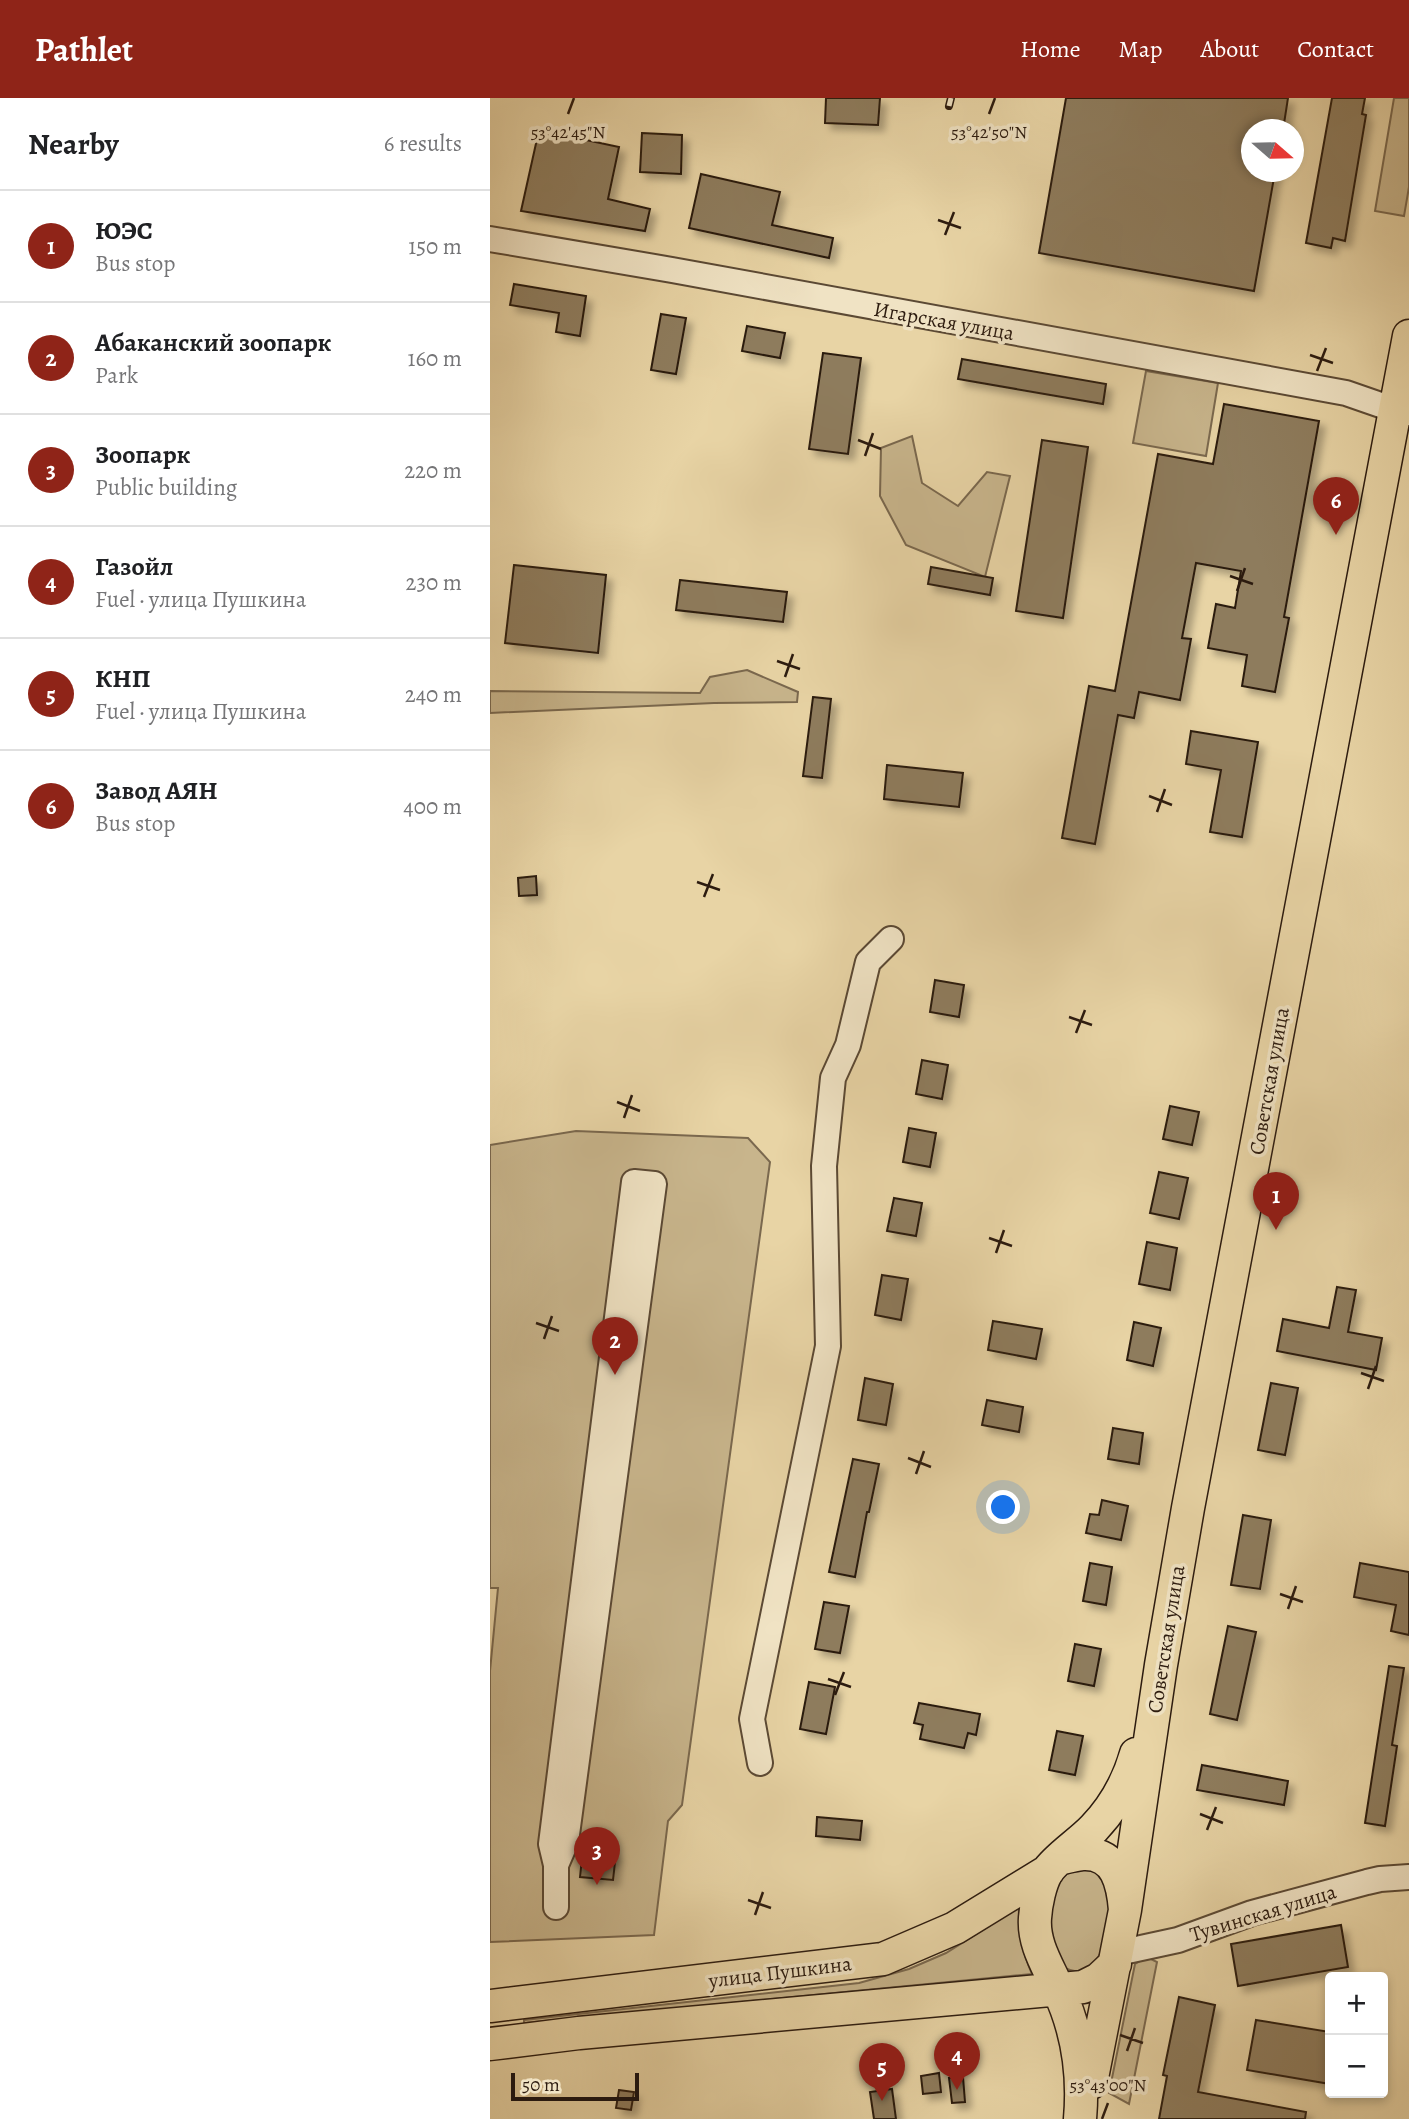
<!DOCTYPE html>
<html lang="en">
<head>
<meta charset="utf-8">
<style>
  body { margin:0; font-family:Alegreya,serif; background:#f6f6f6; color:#202124 }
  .controls { position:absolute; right:21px; bottom:21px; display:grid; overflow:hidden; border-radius:7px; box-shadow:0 4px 10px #0003 }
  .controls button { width:63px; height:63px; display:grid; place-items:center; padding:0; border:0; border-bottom:2px solid #e0e0e0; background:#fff; color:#202124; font:35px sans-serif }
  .compass { position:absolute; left:751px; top:21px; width:63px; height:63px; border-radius:50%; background:#fff; box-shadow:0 4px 10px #0003; rotate:110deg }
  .scale { position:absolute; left:21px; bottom:18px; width:128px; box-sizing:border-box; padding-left:7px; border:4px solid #2c1b0f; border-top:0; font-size:19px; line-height:24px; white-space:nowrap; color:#2c1b0f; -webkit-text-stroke:5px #f0e3c4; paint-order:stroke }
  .you { position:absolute; left:514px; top:1410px; width:24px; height:24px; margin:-18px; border:5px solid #fff; border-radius:50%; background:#1a73e8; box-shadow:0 0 0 10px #1a73e833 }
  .badge { display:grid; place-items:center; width:46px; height:46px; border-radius:50%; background:#8f2418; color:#fff; font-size:23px; font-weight:700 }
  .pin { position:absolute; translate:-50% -58px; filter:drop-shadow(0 2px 4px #0008) }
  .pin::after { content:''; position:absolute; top:37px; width:24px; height:21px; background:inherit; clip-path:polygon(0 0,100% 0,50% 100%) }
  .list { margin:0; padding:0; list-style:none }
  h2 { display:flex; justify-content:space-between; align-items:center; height:91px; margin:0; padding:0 28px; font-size:30px }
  h2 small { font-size:23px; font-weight:400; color:#757577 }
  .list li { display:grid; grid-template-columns:46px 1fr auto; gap:21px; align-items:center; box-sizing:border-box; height:112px; padding:0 28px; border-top:2px solid #e0e0e0 }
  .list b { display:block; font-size:26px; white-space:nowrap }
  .list p { margin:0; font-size:23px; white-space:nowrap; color:#757577 }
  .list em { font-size:23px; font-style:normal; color:#757577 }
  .map { position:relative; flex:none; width:919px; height:2021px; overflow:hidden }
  header { display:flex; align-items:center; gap:42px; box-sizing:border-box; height:98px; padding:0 35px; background:#8f2418; color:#fff }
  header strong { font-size:33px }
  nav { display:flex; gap:38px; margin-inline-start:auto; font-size:24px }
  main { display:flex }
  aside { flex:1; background:#fff }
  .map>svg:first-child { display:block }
  .green { fill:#c8b58c; stroke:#7a684e; stroke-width:2 }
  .building { fill:#8e7b5d; stroke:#2c1b0f; stroke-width:2; filter:url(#shadow) }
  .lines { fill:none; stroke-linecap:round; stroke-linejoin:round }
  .minor-casing { stroke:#5b4934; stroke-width:28 }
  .major-casing { stroke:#2c1b0f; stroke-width:35 }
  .minor { stroke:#f0e3c4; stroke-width:24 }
  .major { stroke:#e8d4a5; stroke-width:32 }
  .rail-casing { stroke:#2c1b0f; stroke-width:8 }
  .rail { stroke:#f0e3c4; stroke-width:5; stroke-dasharray:16; stroke-linecap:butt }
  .ticks { fill:none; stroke:#2c1b0f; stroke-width:2.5 }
  .labels { text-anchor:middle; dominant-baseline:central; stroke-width:7; stroke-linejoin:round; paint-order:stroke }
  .street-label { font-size:21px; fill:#2c1b0f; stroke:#f0e3c4 }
  .ticks-label { font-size:18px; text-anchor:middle; fill:#2c1b0f; stroke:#f0e3c4; stroke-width:7; stroke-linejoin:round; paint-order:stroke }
</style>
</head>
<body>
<header>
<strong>Pathlet</strong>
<nav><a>Home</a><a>Map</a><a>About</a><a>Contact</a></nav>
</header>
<main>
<aside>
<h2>Nearby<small>6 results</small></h2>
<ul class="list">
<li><span class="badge">1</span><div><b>ЮЭС</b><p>Bus stop</p></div><em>150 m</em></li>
<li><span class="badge">2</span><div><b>Абаканский зоопарк</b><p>Park</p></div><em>160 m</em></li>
<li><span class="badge">3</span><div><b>Зоопарк</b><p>Public building</p></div><em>220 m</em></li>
<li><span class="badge">4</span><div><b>Газойл</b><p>Fuel · улица Пушкина</p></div><em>230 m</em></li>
<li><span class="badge">5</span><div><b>КНП</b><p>Fuel · улица Пушкина</p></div><em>240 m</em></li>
<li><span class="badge">6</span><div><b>Завод АЯН</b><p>Bus stop</p></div><em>400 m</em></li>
</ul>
</aside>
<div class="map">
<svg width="919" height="2021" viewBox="0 0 919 2021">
  <defs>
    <filter id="shadow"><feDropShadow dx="6" dy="6" stdDeviation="3.5" flood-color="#0004"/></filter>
  </defs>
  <rect width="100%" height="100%" fill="#e8d4a5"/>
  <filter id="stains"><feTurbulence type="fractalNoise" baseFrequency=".00286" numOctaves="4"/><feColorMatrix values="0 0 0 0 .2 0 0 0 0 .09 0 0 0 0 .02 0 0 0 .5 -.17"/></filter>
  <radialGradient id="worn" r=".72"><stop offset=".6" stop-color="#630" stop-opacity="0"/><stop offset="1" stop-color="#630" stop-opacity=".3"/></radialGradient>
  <path class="green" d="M904 0H919V89L914 118 885 113Z
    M656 273 728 285 716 358 643 345Z
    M422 338 432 385 468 408 497 374 520 378 495 479 416 447 390 398 391 350Z
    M257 572 308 594 307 604 224 605 0 615V593L210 595 220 579Z
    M86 1033 258 1040 280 1064 192 1707 178 1723 164 1837 0 1844V1573L8 1490H0V1047Z
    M594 1770C598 1771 602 1771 605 1773 613 1778 622 1803 622 1812 623 1833 606 1887 575 1870 571 1868 567 1862 564 1859 562 1845 556 1813 558 1802 562 1784 578 1772 594 1770Z
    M529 1809C528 1834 532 1853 542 1876L34 1925V1922L369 1885 419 1871 456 1855Z
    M657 1859 667 1864 639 2006 619 1995 645 1866Z"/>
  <path class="building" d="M336 0H390L388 27 335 25Z
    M576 0H798L793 32H761V74H785L764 193 549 155Z
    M842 0H875L872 16 876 17 855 143 843 140 841 150 816 145Z
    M49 32 129 49 118 101 160 111 155 133 31 113Z
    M152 35 192 37 191 76 150 74Z
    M211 76 290 94 282 127 343 140 339 160 199 130Z
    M24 186 96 198 90 238 66 234 69 215 20 207Z
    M171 216 196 220 186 276 161 272Z
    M257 228 295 235 290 260 252 253Z
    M333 255 371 260 358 356 319 351Z
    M472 261 616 286 613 306 468 281Z
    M734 306 829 323 794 519 799 520 785 594 752 588 757 557 718 550 726 506 745 510 751 473 706 465 692 540 701 541 690 602 649 594 644 620 628 617 605 746 572 740 599 588 625 593 668 356 723 366Z
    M552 342 598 349 573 520 526 513Z
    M24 467 116 477 108 555 15 545Z
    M441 469 503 480 500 497 438 486Z
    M190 482 297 494 293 524 186 512Z
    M323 599 341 601 332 680 313 678Z
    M701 633 768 644 752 739 720 734 731 672 696 666Z
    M397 667 473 675 469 709 394 701Z
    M46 778 47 797 29 798 28 780Z
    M445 882 474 887 469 919 440 914Z
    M432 962 458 967 452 1001 426 996Z
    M680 1008 709 1014 702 1047 673 1041Z
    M419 1030 446 1035 440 1069 413 1064Z
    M669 1074 698 1080 689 1121 660 1115Z
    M404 1100 432 1105 426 1138 397 1133Z
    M657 1144 687 1150 680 1192 649 1186Z
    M392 1177 418 1181 411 1222 385 1217Z
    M847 1189 866 1192 858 1234 892 1240 886 1272 787 1253 793 1221 839 1230Z
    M503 1223 552 1231 546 1261 498 1252Z
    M644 1224 671 1230 663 1268 637 1262Z
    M375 1280 403 1286 396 1327 368 1322Z
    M781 1285 808 1290 795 1357 768 1352Z
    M497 1302 533 1309 529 1334 492 1327Z
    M623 1330 653 1335 649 1366 618 1361Z
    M363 1361 389 1366 379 1414H377L365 1479 339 1474Z
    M612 1402 638 1408 631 1442 596 1435 600 1416 609 1417Z
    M753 1417 781 1422 770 1491 741 1487Z
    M600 1465 622 1469 616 1507 593 1503Z
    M870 1465 919 1474V1537L901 1533 906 1507 864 1499Z
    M334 1504 359 1508 350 1555 325 1551Z
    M738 1528 766 1534 747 1622 720 1616Z
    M585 1546 611 1551 604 1588 578 1583Z
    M899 1568 914 1570 902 1647 907 1648 895 1728 875 1725Z
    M319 1584 345 1589 336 1636 310 1631Z
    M429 1605 490 1616 486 1637 478 1635 474 1650 430 1641 433 1627 424 1625Z
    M567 1633 593 1638 585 1677 559 1672Z
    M712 1667 798 1683 794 1707 707 1692Z
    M327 1719 372 1723 370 1742 326 1738Z
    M93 1751 126 1755 123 1782 90 1779Z
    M851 1827 858 1869 748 1888 741 1846Z
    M689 1899 725 1907 708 1994 816 2014 815 2021H669L677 1978 673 1977Z
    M766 1922 840 1934V1986L757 1972Z
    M449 1975 451 1994 433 1996 431 1978Z
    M473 1979 475 2004 462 2005 459 1980Z
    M402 1991 406 2021H384L380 1994Z
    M129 1992 144 1994 141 2012 126 2010Z"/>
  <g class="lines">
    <defs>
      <path id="minor" d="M0 141 182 172 856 295 905 312 919 315
        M270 1665 262 1621 338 1248 334 1068 343 980 358 947 378 864 401 841
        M66 1809V1767L76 1744 164 1086 144 1084 61 1746 66 1767
        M628 1855 688 1842 762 1815 877 1784 890 1781 919 1779"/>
      <path id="major" d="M571 1760C579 1759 587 1756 594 1756 627 1755 633 1787 635 1812L601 1985
        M635 1812 671 1567 698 1410 919 238
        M0 1908 393 1861 465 1830 558 1773
        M0 1946 89 1935 593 1889 609 1881 625 1866
        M590 2021C594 1975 588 1933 568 1891 558 1868 543 1846 545 1820 546 1806 550 1786 557 1774 566 1760 591 1744 604 1730 624 1709 638 1684 646 1656"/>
    </defs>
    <use href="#minor" class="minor-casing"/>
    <use href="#major" class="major-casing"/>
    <use href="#minor" class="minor"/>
    <use href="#major" class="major"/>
    <defs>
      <path id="rail" d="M459 8 461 0"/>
    </defs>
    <use href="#rail" class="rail-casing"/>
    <use href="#rail" class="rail"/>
  </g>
  <path class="ticks" d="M78 16 84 0M499 16 505 0M448 122 471 130M455 137 464 114M820 257 843 265M827 273 836 250M368 342 391 351M375 358 383 335M740 478 763 486M747 493 755 470M287 563 310 571M295 579 303 556M659 698 682 707M667 714 675 691M207 784 230 792M214 799 223 776M579 919 602 927M586 935 595 912M127 1004 150 1013M134 1020 142 997M499 1140 522 1148M506 1155 514 1132M46 1225 69 1233M54 1241 62 1218M871 1275 894 1283M878 1291 886 1268M418 1360 441 1369M426 1376 434 1353M790 1496 813 1504M798 1511 806 1488M338 1581 361 1589M345 1597 354 1574M710 1716 733 1725M717 1732 726 1709M258 1802 281 1810M265 1817 273 1794M630 1937 653 1945M637 1953 645 1930M612 2021 618 2005"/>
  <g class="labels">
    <g class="street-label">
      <text transform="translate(454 223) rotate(10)">Игарская улица</text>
      <text transform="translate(779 983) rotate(-80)">Советская улица</text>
      <text transform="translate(676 1541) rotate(-81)">Советская улица</text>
      <text transform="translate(773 1815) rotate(-17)">Тувинская улица</text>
      <text transform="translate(290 1874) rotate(-7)">улица Пушкина</text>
    </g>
  </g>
  <g class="ticks-label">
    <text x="78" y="40">53°42'45"N</text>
    <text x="499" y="40">53°42'50"N</text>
    <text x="618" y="1993">53°43'00"N</text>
  </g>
  <rect width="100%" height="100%" filter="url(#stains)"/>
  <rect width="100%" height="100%" fill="url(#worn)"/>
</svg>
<div class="controls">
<button>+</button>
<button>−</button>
</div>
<svg class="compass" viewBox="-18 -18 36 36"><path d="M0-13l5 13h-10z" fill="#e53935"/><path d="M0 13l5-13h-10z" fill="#757577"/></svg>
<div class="scale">50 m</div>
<div class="you"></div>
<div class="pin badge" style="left:786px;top:1132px">1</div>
<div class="pin badge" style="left:125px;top:1277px">2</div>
<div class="pin badge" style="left:107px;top:1787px">3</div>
<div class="pin badge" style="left:467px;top:1992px">4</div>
<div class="pin badge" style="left:392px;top:2003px">5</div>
<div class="pin badge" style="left:846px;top:437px">6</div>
</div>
</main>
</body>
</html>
